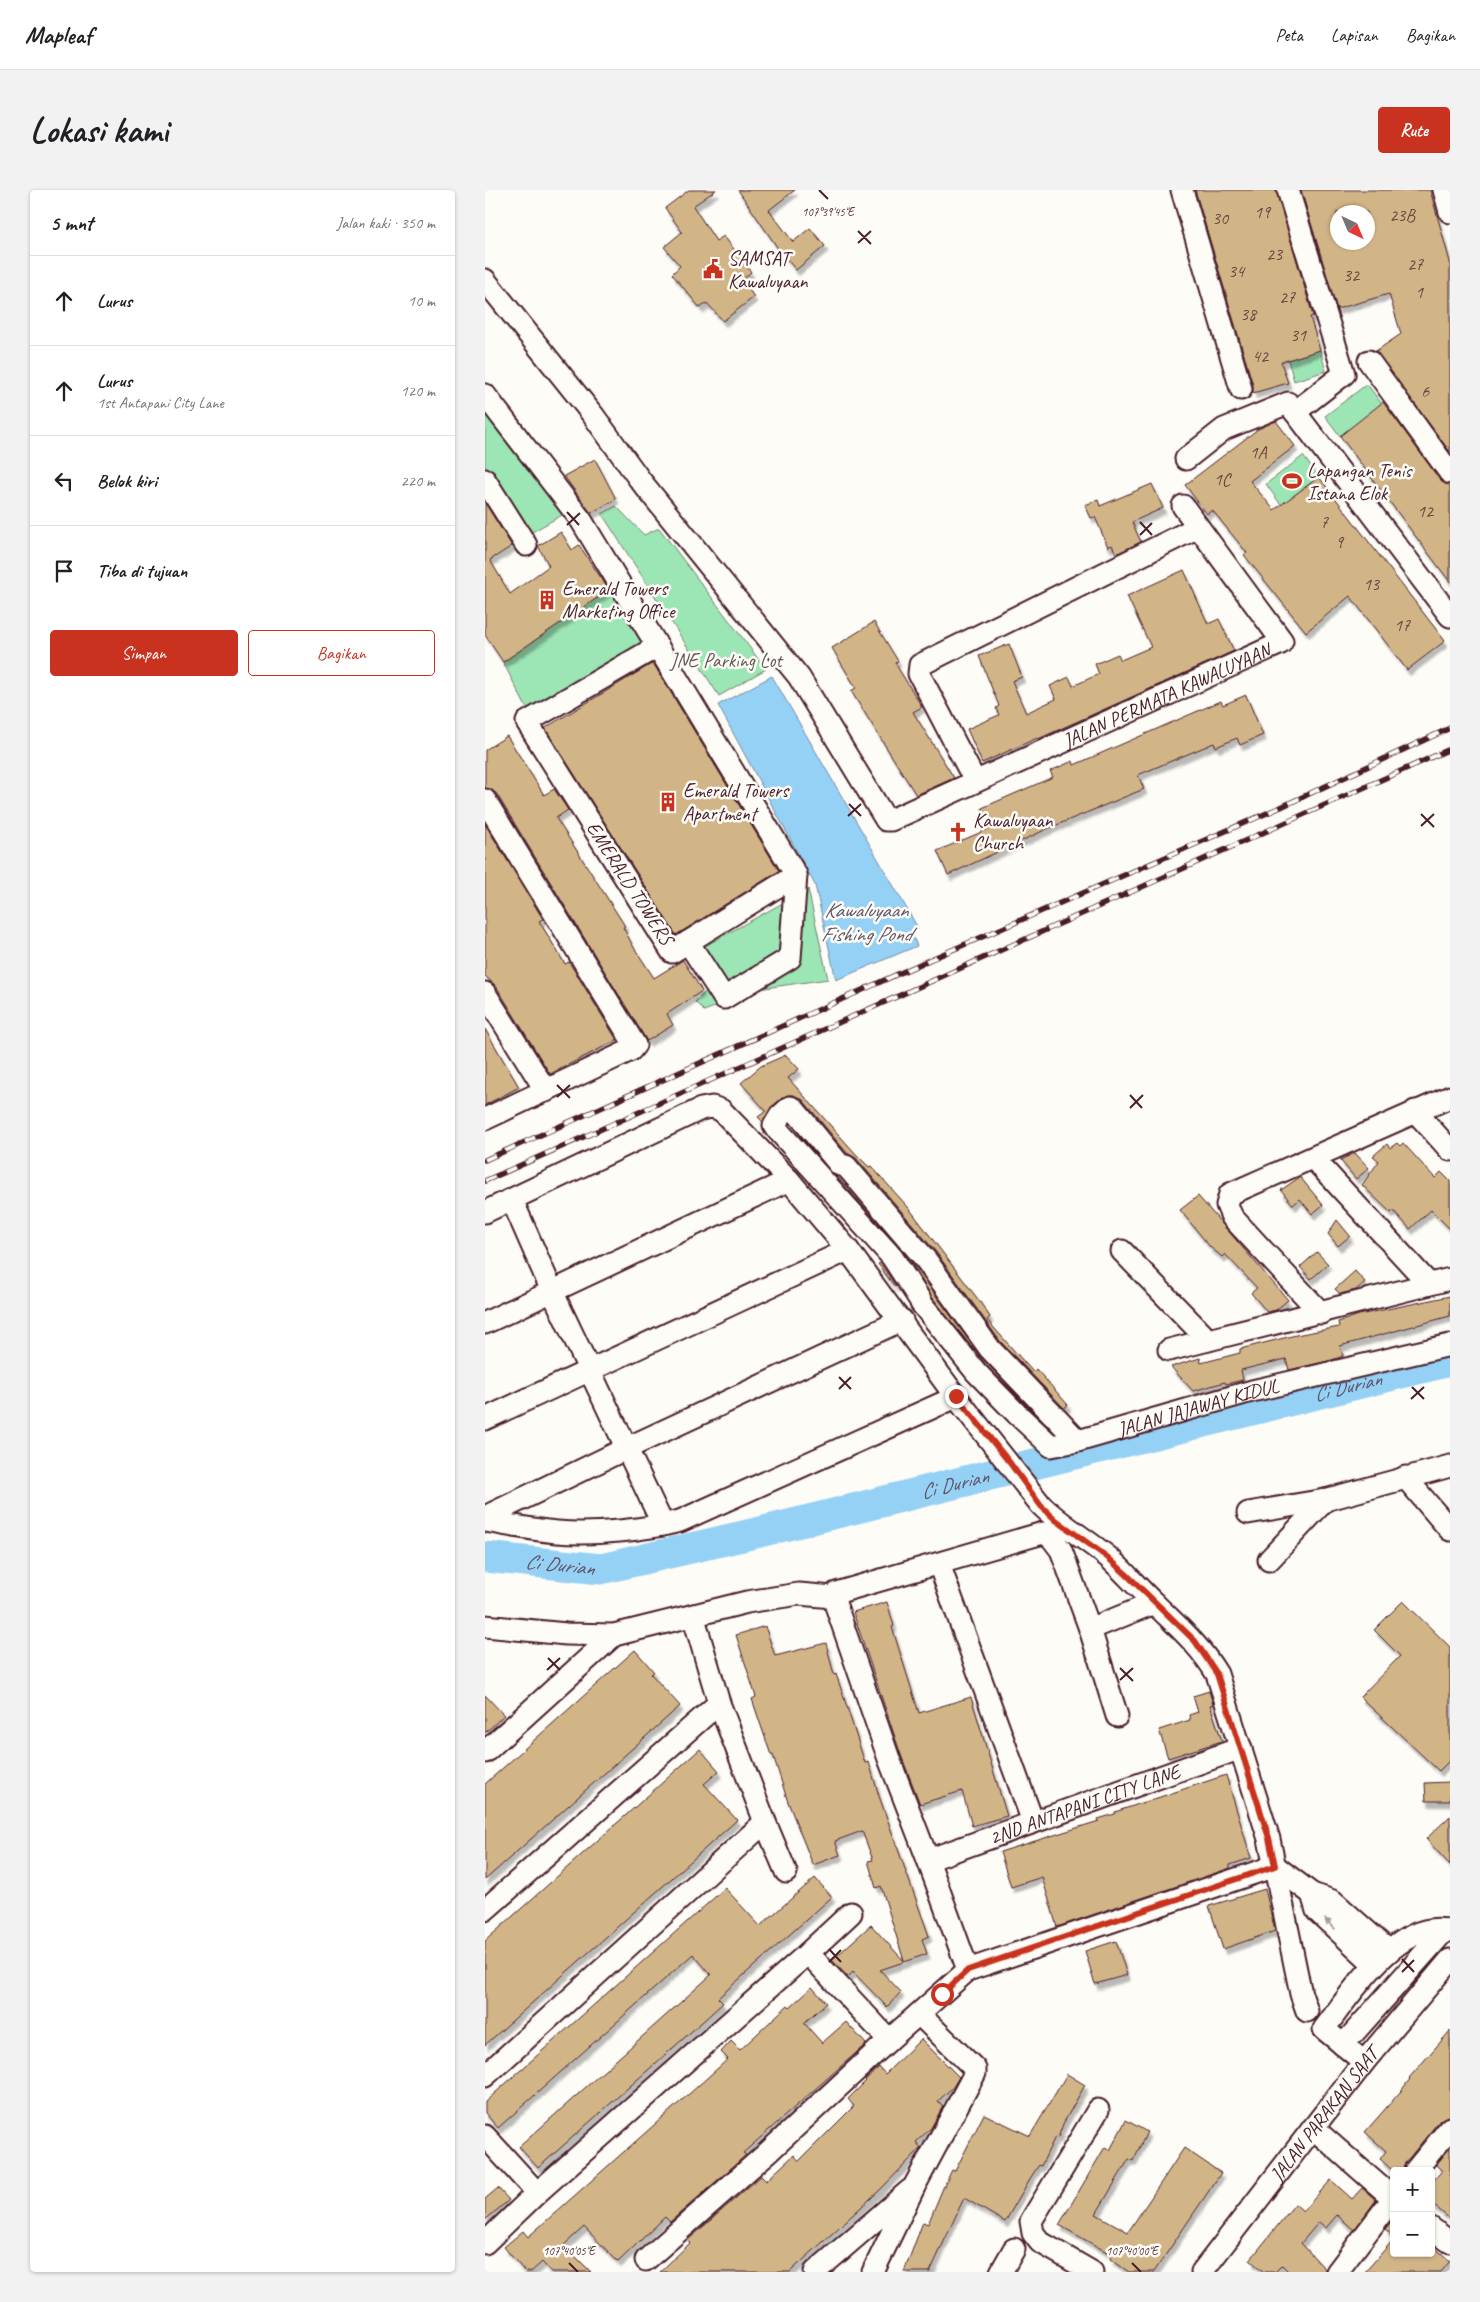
<!DOCTYPE html>
<html lang="id">
<head>
<meta charset="utf-8">
<style>
  body { margin:0; font-family:Caveat,sans-serif; background:#f2f2f2; color:#202124 }
  .controls { position:absolute; right:15px; bottom:15px; display:grid; overflow:hidden; border-radius:5px; box-shadow:0 1px 4px #0004 }
  .controls button { width:45px; height:45px; display:grid; place-items:center; padding:0; border:0; border-bottom:1px solid #e0e0e0; background:#fff; color:#202124; font:25px sans-serif }
  .compass { position:absolute; left:845px; top:15px; width:45px; height:45px; border-radius:50%; background:#fff; box-shadow:0 1px 4px #0004; rotate:136deg }
  .stop { position:absolute; width:15px; height:15px; margin:-11px; border:4px solid #c8321e; border-radius:50%; background:#fff }
  .stop.end { background:#c8321e; border-color:#fff; box-shadow:0 1px 5px #0008 }
  .list { margin:0; padding:0; list-style:none }
  h2 { display:flex; justify-content:space-between; align-items:center; height:65px; margin:0; padding:0 20px; font-size:21px }
  h2 small { font-size:16px; font-weight:400; color:#757577 }
  .list li { display:grid; grid-template-columns:32px 1fr auto; gap:15px; align-items:center; box-sizing:border-box; height:90px; padding:0 20px; border-top:1px solid #e0e0e0 }
  .list b { display:block; font-size:19px; white-space:nowrap }
  .list p { margin:0; font-size:16px; white-space:nowrap; color:#757577 }
  .list em { font-size:16px; font-style:normal; color:#757577 }
  .actions { display:flex; gap:10px; padding:15px 20px }
  .actions a { flex:1; padding:11px 0; border:1px solid #c8321e; border-radius:5px; text-align:center; font-size:18px; color:#c8321e }
  .actions .main { background:#c8321e; color:#fff }
  .icon { flex:none; width:28px; height:28px; fill:none; stroke:currentColor; stroke-width:2; stroke-linecap:round; stroke-linejoin:round }
  .map { position:relative; flex:none; width:965px; height:2082px; overflow:hidden; border-radius:5px }
  header { display:flex; align-items:center; gap:30px; box-sizing:border-box; height:70px; padding:0 25px; background:#fff; border-bottom:1px solid #e0e0e0 }
  header strong { font-size:24px }
  nav { display:flex; gap:28px; margin-inline-start:auto; font-size:18px }
  .intro { display:flex; align-items:center; justify-content:space-between; box-sizing:border-box; height:120px; padding:0 30px }
  h1 { margin:0; font-size:35px }
  .button { padding:12px 22px; border-radius:5px; background:#c8321e; color:#fff; font-size:18px; font-weight:700 }
  main { display:flex; gap:30px; padding:0 30px }
  aside { flex:1; background:#fff; border-radius:5px; box-shadow:0 1px 4px #0004 }
  .map>svg:first-child { display:block }
  .green { fill:#9ce5b4; stroke:#738270 }
  .water { fill:#94d1f5; stroke:#768aa4 }
  .lines { fill:none; stroke-linecap:round; stroke-linejoin:round }
  .river { stroke:#94d1f5; stroke-width:31 }
  .building { fill:#d2b587; stroke:#4a1f2b; fill-rule:evenodd; filter:url(#shadow) }
  .minor-casing { stroke:#4a1f2b; stroke-width:25 }
  .minor { stroke:#fdfcf7; stroke-width:21 }
  .rail-casing { stroke:#4a1f2b; stroke-width:5.5 }
  .rail { stroke:#fdfcf7; stroke-width:4; stroke-dasharray:11; stroke-linecap:butt }
  .oneway { fill:#ac999b }
  .route { stroke:#c8321e; stroke-width:6 }
  .ticks { fill:none; stroke:#4a1f2b; stroke-width:2 }
  .labels { text-anchor:middle; dominant-baseline:central; stroke-width:5; stroke-linejoin:round; paint-order:stroke }
  .number-label { font-size:18px; fill:#6c4442 }
  .poi-label { font-size:20px; fill:#4a1f2b; stroke:#fdfcf7; text-anchor:start }
  .park-label { font-size:20px; fill:#635a54; stroke:#fdfcf7 }
  .street-label { font-size:20px; fill:#4a1f2b; stroke:#fdfcf7 }
  .water-label { font-size:21px; font-style:italic; fill:#605468; stroke:#fdfcf7 }
  .ticks-label { font-size:12px; text-anchor:middle; fill:#4a1f2b; stroke:#fdfcf7; stroke-width:5; stroke-linejoin:round; paint-order:stroke }
</style>
</head>
<body>
<header>
<strong>Mapleaf</strong>
<nav><a>Peta</a><a>Lapisan</a><a>Bagikan</a></nav>
</header>
<div class="intro"><h1>Lokasi kami</h1><a class="button">Rute</a></div>
<main>
<aside>
<h2>5 mnt<small>Jalan kaki · 350 m</small></h2>
<ul class="list">
<li><svg class="icon" aria-label="ahead" viewBox="0 0 24 24"><path d="M12 20V5M6 11l6-6 6 6"/></svg><div><b>Lurus</b></div><em>10 m</em></li>
<li><svg class="icon" aria-label="ahead" viewBox="0 0 24 24"><path d="M12 20V5M6 11l6-6 6 6"/></svg><div><b>Lurus</b><p>1st Antapani City Lane</p></div><em>120 m</em></li>
<li><svg class="icon" aria-label="left" viewBox="0 0 24 24"><path d="M17 20v-9H6M10 6l-5 5 5 5"/></svg><div><b>Belok kiri</b></div><em>220 m</em></li>
<li><svg class="icon" aria-label="arrive" viewBox="0 0 24 24"><path d="M6 21V4h12l-3 4 3 4H6"/></svg><div><b>Tiba di tujuan</b></div></li>
</ul>
<div class="actions"><a class="main">Simpan</a><a>Bagikan</a></div>
</aside>
<div class="map">
<svg width="965" height="2082" viewBox="0 0 965 2082">
  <defs>
    <filter id="shadow"><feDropShadow dx="3" dy="5.5" stdDeviation="1" flood-color="#0004"/></filter>
  </defs>
  <rect width="100%" height="100%" fill="#fdfcf7"/>
  <filter id="ink" filterUnits="userSpaceOnUse"><feTurbulence type="fractalNoise" baseFrequency=".02" numOctaves="2"/><feDisplacementMap in="SourceGraphic" scale="10" xChannelSelector="R" yChannelSelector="G"/><feConvolveMatrix kernelMatrix="1 2 1 2 8 2 1 2 1" color-interpolation-filters="sRGB"/></filter>
  <g filter="url(#ink)">
    <path class="green" d="M835 160 841 181 809 191 803 170Z
      M882 194 897 214 855 246 840 226Z
      M0 219 77 325 42 345 0 279Z
      M818 266 834 287 796 315 781 294Z
      M131 316 159 345 174 338 281 479 234 506 117 324Z
      M124 399 157 453 44 523 18 472Z
      M323 699 343 789 280 798 219 821 210 812 231 791 211 761Z"/>
    <path class="water" d="M287 486 433 738 426 742 432 756 351 790 330 695 233 515Z"/>
    <g class="lines">
      <path class="river" id="s1" d="M0 1367 116 1379 275 1342 965 1171"/>
    </g>
    <path class="building" d="M204 0H231L208 16 231 51 239 46 266 82 257 90 269 107 238 131 222 113 215 118 187 84 195 76 179 57 197 42 180 18Z
      M253 0H310L284 20 308 52 325 38 340 56 311 80 294 60Z
      M710 0H791L828 126 825 127 835 160 796 172 803 193 768 203V195Z
      M816 0H945L965 72V262L891 161 916 144 904 104 852 119ZM852 22H882V52H852Z
      M898 212 955 290 965 295V392L855 246Z
      M791 231 810 256 765 291 789 320 834 287 960 451 922 480 865 406 821 442 759 365 762 363 727 320 722 324 700 295 773 239Z
      M110 269 131 309 106 323 79 286Z
      M667 294 678 318 647 332 656 352 631 364 627 355 623 357 610 327 606 328 600 315 613 310 615 316Z
      M0 313 27 356 5 370 25 404 64 376 53 356 76 342 87 360 94 355 124 400 18 472 0 445Z
      M699 380 723 434 734 429 749 461 553 549 552 548 497 573 482 539 514 525 511 518 514 516 494 466 524 454 537 487 527 491 541 523 571 509 565 496 584 487 588 496 614 484 610 474 633 464 636 470 666 457 642 406Z
      M389 432 413 471 410 473 437 517 428 522 469 588 431 605 366 501 371 498 347 458Z
      M168 473 294 681 191 745 60 538Z
      M761 505 778 545 755 555 752 548 731 557 729 553 653 585 659 599 562 639 463 685 452 661 506 638 497 618 568 587 565 581 588 571 589 575 736 511 738 515Z
      M22 546 59 605 69 599 83 620 71 628 140 736 138 737 148 756 169 788 198 770 217 801 182 824 188 835 162 851 11 603 0 598V560Z
      M0 634 58 729 54 731 80 774 84 772 132 850 65 884 11 796 0 786Z
      M0 839 34 897 0 915Z
      M301 865 314 879 303 888 371 964 384 977 386 976 423 1017 495 1112 505 1127 502 1130 548 1182 551 1179 569 1199 583 1215 579 1218 515 1151 451 1062 371 968 362 963 318 910 309 905H302L286 917 278 932 273 927 281 921 256 893 276 876Z
      M912 953 915 956 918 953 950 988 956 982 965 991V1039L946 1020 925 1039 908 1020 906 1023 877 995 894 971 888 966 902 954 905 958Z
      M870 963 884 978 871 989 855 970Z
      M351 987 354 988 391 1031Z
      M815 987 838 1015 827 1024 815 1009 808 1015 796 1000Z
      M713 1006 803 1110 791 1120 782 1122 766 1103 772 1098 740 1064 737 1067 725 1057 695 1020Z
      M852 1030 865 1046 853 1056 843 1044Z
      M832 1062 843 1074 826 1089 815 1077Z
      M422 1066 495 1166 547 1221 500 1174 447 1107Z
      M395 1073 411 1096 410 1097 393 1074Z
      M870 1081 880 1092 871 1100 855 1104 850 1099Z
      M965 1106V1126L855 1156 858 1166 847 1170 804 1180 801 1169 756 1180 758 1190 741 1194 740 1192 708 1201 686 1177 715 1168 716 1173 755 1163V1159L811 1145 854 1137 853 1132 874 1125Z
      M918 1411 965 1457V1570L954 1581 875 1507 915 1466 889 1440Z
      M402 1412 409 1436 407 1437 434 1523 486 1507 522 1626 487 1636 477 1601 435 1614 416 1565 368 1422Z
      M280 1436 290 1466 341 1453 349 1485 351 1484 361 1514 380 1573 384 1572 394 1606 444 1746 437 1749 442 1764 395 1780 416 1802 402 1817 368 1782 363 1787 347 1770 386 1735 419 1771 396 1696 391 1698 383 1671 388 1670 377 1641 350 1651 355 1665 328 1675 303 1612 288 1565H286L267 1509 271 1507 251 1445Z
      M150 1460 169 1482 166 1484 195 1516 0 1690V1594Z
      M724 1501 728 1514 725 1515 737 1551 683 1568 674 1540 705 1530 704 1525 713 1522 708 1506Z
      M0 1505 19 1525 0 1543Z
      M215 1559 234 1581 219 1594 252 1630 0 1855V1751Z
      M741 1585 766 1668 745 1675V1678L572 1737 557 1687 526 1697 515 1662 614 1631 613 1629 630 1624V1622Z
      M965 1592V1611H941L940 1593Z
      M965 1626V1675L941 1649Z
      M330 1688 347 1707 233 1808 238 1813 217 1832 53 1978 34 1957 226 1785 208 1764 13 1938 0 1923V1912L240 1698 275 1736Z
      M780 1699 790 1741 738 1759 724 1716Z
      M631 1751 642 1785 610 1794 600 1761Z
      M327 1797 341 1813 319 1833 337 1853 361 1832 381 1854 258 1963 261 1965 185 2032 180 2027 133 2072 99 2037 79 2055 106 2082H66L57 2072 46 2082H40L19 2057 38 2041 43 2047 222 1888 243 1869 236 1862 246 1851 255 1860 303 1815 305 1817Z
      M965 1841V1926L955 1930 920 1973 918 1981H908L895 1969 901 1961 880 1942 916 1901 925 1889 924 1888Z
      M436 1849 474 1887 468 1897 453 1911 458 1916 446 1938 431 1952 436 1958 434 1960 396 1999 305 2082H175L205 2053 203 2050 276 1986 281 1991 309 1965 314 1971 369 1916 363 1909 381 1891 380 1890 394 1877 400 1884Z
      M582 1884 600 1895 578 1934 573 1948 570 1947 556 1976 554 1975 546 1987 520 2032 479 2008 445 2082H419L438 2032 443 2034 458 1998 467 1980 470 1981 499 1924 545 1946Z
      M641 1930 662 1942 648 1971 644 1969 611 2024 643 2042 699 1958 736 1983 669 2082H644L625 2069 627 2065 574 2035 620 1957 625 1960Z
      M965 1958V2029L946 2013V1993L957 1981 951 1975Z
      M846 1990 867 2009 877 1998 891 2010 869 2040 852 2025 841 2038 834 2032 816 2053 840 2079V2082H804L797 2075 790 2082H779L765 2070 810 2014 818 2021Z
      M13 1998 24 2010 0 2030V2009Z
      M909 2028V2047L900 2039Z
      M909 2049V2063H946V2054L965 2071 956 2082H880Z"/>
    <g class="lines">
      <defs>
        <g id="minor">
          <path d="M697 0 756 199"/>
          <path d="M959 0 965 22"/>
          <path id="s2" d="M0 90 108 225 155 290 314 487 401 630H406L796 453 797 451 698 316"/>
          <path d="M884 171 965 283"/>
          <path d="M0 205 96 330 311 685 187 762 42 532 173 456"/>
          <path d="M810 222 965 426"/>
          <path d="M701 269 739 239 803 213 810 222 859 184 803 0"/>
          <path d="M0 290 41 355"/>
          <path d="M490 591 434 484 435 475 713 337"/>
          <path d="M0 610 150 855 146 860 0 929"/>
          <path d="M203 752 239 808 305 768 311 685"/>
          <path d="M0 803 61 901"/>
          <path d="M930 921 965 960"/>
          <path d="M828 968 944 1094"/>
          <path d="M27 1010 67 1101 178 1335"/>
          <path d="M0 1022 216 919 227 917 236 920 304 990 363 1060 471 1207 556 1315C576 1335 601 1349 623 1367 639 1381 653 1398 669 1413 693 1437 714 1454 732 1484L784 1649 816 1804 822 1821"/>
          <path d="M637 1061 723 1150"/>
          <path d="M836 1123 747 1027 742 1015 745 1004 965 907"/>
          <path d="M0 1133 304 990"/>
          <path d="M684 1160 965 1089"/>
          <path d="M0 1229 363 1060"/>
          <path id="s3" d="M593 1251 505 1159 441 1070 361 976 355 975 308 918 305 917 295 926 289 936 407 1067 435 1110 436 1113 491 1182 532 1224 566 1256 593 1251 767 1201 965 1155"/>
          <path d="M920 1287 965 1340"/>
          <path d="M763 1323 840 1310 965 1276"/>
          <path d="M0 1327 140 1259 417 1130"/>
          <path d="M0 1331C24 1335 48 1340 72 1342 110 1345 159 1340 195 1331L471 1207"/>
          <path d="M784 1370 840 1310"/>
          <path d="M454 1374 548 1632"/>
          <path d="M348 1407 404 1569 443 1670 483 1780"/>
          <path d="M208 1425 234 1513 280 1632 301 1682"/>
          <path d="M0 1436 81 1444 129 1445 262 1412 314 1404 348 1407 351 1403 558 1343 566 1347 576 1360 605 1439 632 1526"/>
          <path d="M605 1439 669 1413"/>
          <path d="M0 1562 129 1445"/>
          <path id="s4" d="M443 1670 756 1558"/>
          <path d="M827 1704 832 1721 889 1774"/>
          <path d="M0 1720 234 1513"/>
          <path d="M366 1723 323 1763 404 1850"/>
          <path d="M858 1855 960 1740"/>
          <path d="M879 1872 839 1839C865 1805 914 1727 965 1741"/>
          <path d="M0 1886 280 1632"/>
          <path d="M828 1938 909 2009"/>
          <path d="M0 1946 52 2003"/>
          <path d="M930 1981 965 1938"/>
          <path d="M946 2038 965 2052"/>
          <path d="M0 2053 52 2003 323 1763"/>
          <path d="M161 2070 281 1964 404 1850 483 1780 790 1676 827 1704 848 1711 903 1760"/>
          <path d="M330 2082 425 2000"/>
          <path d="M388 2082 430 1995 490 1883V1879L434 1824"/>
          <path d="M516 2082 529 2059"/>
          <path d="M607 2082 555 2052 548 2043 546 2031 613 1920"/>
          <path id="s5" d="M717 2082 879 1872 965 1770"/>
          <path d="M852 2082 909 2007"/>
        </g>
      </defs>
      <use href="#minor" class="minor-casing"/>
      <use href="#minor" class="minor"/>
      <defs>
        <path id="rail" d="M0 970 444 770 796 617 965 538
          M0 991 965 559"/>
      </defs>
      <use href="#rail" class="rail-casing"/>
      <use href="#rail" class="rail"/>
    </g>
    <defs><path id="oneway-solid" d="M-6-.8H1V-3.2L6.5 0L1 3.2V.8H-6Z" transform="scale(1.25)"/></defs>
    <use class="oneway" href="#oneway-solid" transform="translate(845 1734) rotate(-136)"/>
  </g>
  <g class="lines" filter="url(#ink)">
    <path class="route" d="M457 1804 483 1780 790 1676 784 1648 732 1484 710 1451 641 1384 622 1367 571 1330 556 1316 525 1273 471 1206"/>
  </g>
  <path class="ticks" d="M334 0 343 9M373 41 386 54M373 53 386 41M82 322 94 335M655 332 667 345M82 335 95 323M655 345 667 333M364 614 376 626M936 624 949 637M363 626 376 614M936 636 949 624M72 895 85 908M645 905 657 918M72 907 85 895M645 918 658 905M354 1187 366 1199M927 1197 939 1209M354 1199 366 1187M926 1209 939 1197M63 1468 75 1480M635 1478 648 1491M62 1480 75 1468M635 1490 648 1478M344 1759 356 1772M917 1769 929 1782M344 1772 356 1760M917 1782 929 1770M84 2073 93 2082M647 2073 656 2082"/>
  <defs>
    <symbol id="civic-bare" viewBox="-9 -9 18 18"><path d="M-.6-6.5H3V-4.5H.6V-3L4-1V1h2V6H-6V1h2V-1L-.6-3ZM-1.2 2.5V6h2.4V2.5Z" fill="#c8321e" stroke="#fdfcf7" stroke-width="2.5" paint-order="stroke"/></symbol>
    <symbol id="stadium-bare" viewBox="-9 -9 18 18"><path d="M0-5a6.5 5 0 1 0 0 10a6.5 5 0 1 0 0-10ZM-3.5-1.8h7v3.6h-7Z" fill="#c8321e" stroke="#fdfcf7" stroke-width="2.5" paint-order="stroke"/></symbol>
    <symbol id="building-bare" viewBox="-9 -9 18 18"><path d="M-4-6H4V6H1V3H-1V6H-4ZM-2.5-4.3h1.7v1.8h-1.7ZM.8-4.3h1.7v1.8H.8ZM-2.5-1h1.7V.8h-1.7ZM.8-1h1.7V.8H.8Z" fill="#c8321e" stroke="#fdfcf7" stroke-width="2.5" paint-order="stroke"/></symbol>
    <symbol id="church-bare" viewBox="-9 -9 18 18"><path d="M-1.2-6h2.4v3.5h3.3v2.4h-3.3V6h-2.4V-.1h-3.3v-2.4h3.3Z" fill="#c8321e" stroke="#fdfcf7" stroke-width="2.5" paint-order="stroke"/></symbol>
  </defs>
  <g fill-rule="evenodd">
    <use href="#civic-bare" x="214" y="65" width="28" height="28"/>
    <use href="#stadium-bare" x="793" y="277" width="28" height="28"/>
    <use href="#building-bare" x="48" y="396" width="28" height="28"/>
    <use href="#building-bare" x="169" y="598" width="28" height="28"/>
    <use href="#church-bare" x="459" y="628" width="28" height="28"/>
  </g>
  <g class="labels">
    <g class="number-label">
      <text x="777" y="22">19</text>
      <text x="917" y="25">23B</text>
      <text x="735" y="28">30</text>
      <text x="789" y="64">23</text>
      <text x="930" y="74">27</text>
      <text x="751" y="81">34</text>
      <text x="866" y="85">32</text>
      <text x="934" y="102">1</text>
      <text x="802" y="107">27</text>
      <text x="763" y="124">38</text>
      <text x="813" y="145">31</text>
      <text x="775" y="166">42</text>
      <text x="940" y="201">6</text>
      <text x="773" y="262">1A</text>
      <text x="737" y="289">1C</text>
      <text x="940" y="321">12</text>
      <text x="839" y="332">7</text>
      <text x="854" y="352">9</text>
      <text x="886" y="394">13</text>
      <text x="917" y="435">17</text>
    </g>
    <g class="poi-label">
      <text x="243" y="68">SAMSAT<tspan x="243" dy="23">Kawaluyaan</tspan></text>
      <text x="822" y="280">Lapangan Tenis<tspan x="822" dy="23">Istana Elok</tspan></text>
      <text x="77" y="398">Emerald Towers<tspan x="77" dy="23">Marketing Office</tspan></text>
      <text x="198" y="600">Emerald Towers<tspan x="198" dy="23">Apartment</tspan></text>
      <text x="488" y="630">Kawaluyaan<tspan x="488" dy="23">Church</tspan></text>
    </g>
    <g class="park-label">
      <text x="241" y="470">JNE Parking Lot</text>
    </g>
    <g class="street-label">
      <text stroke="none"><textPath href="#s2" startOffset="981">JALAN PERMATA KAWALUYAAN</textPath></text>
      <text transform="translate(145 693) rotate(57)">EMERALD TOWERS</text>
      <text stroke="none"><textPath href="#s3" startOffset="1045">JALAN JAJAWAY KIDUL</textPath></text>
      <text stroke="none"><textPath href="#s4" startOffset="166">2ND ANTAPANI CITY LANE</textPath></text>
      <text stroke="none"><textPath href="#s5" startOffset="199">JALAN PARAKAN SAAT</textPath></text>
    </g>
    <g class="water-label">
      <text x="381" y="720">Kawaluyaan<tspan x="381" dy="24">Fishing Pond</tspan></text>
      <text stroke="none"><textPath href="#s1" startOffset="885">Ci Durian</textPath></text>
      <text stroke="none"><textPath href="#s1" startOffset="480">Ci Durian</textPath></text>
      <text stroke="none"><textPath href="#s1" startOffset="75">Ci Durian</textPath></text>
    </g>
  </g>
  <g class="ticks-label">
    <text x="343" y="26">107°39'45"E</text>
    <text x="84" y="2065">107°40'05"E</text>
    <text x="647" y="2065">107°40'00"E</text>
  </g>
</svg>
<div class="controls">
<button>+</button>
<button>−</button>
</div>
<svg class="compass" viewBox="-18 -18 36 36"><path d="M0-13l5 13h-10z" fill="#e53935"/><path d="M0 13l5-13h-10z" fill="#757577"/></svg>
<div class="stop" style="left:457px;top:1804px"></div>
<div class="stop end" style="left:471px;top:1206px"></div>
</div>
</main>
</body>
</html>
